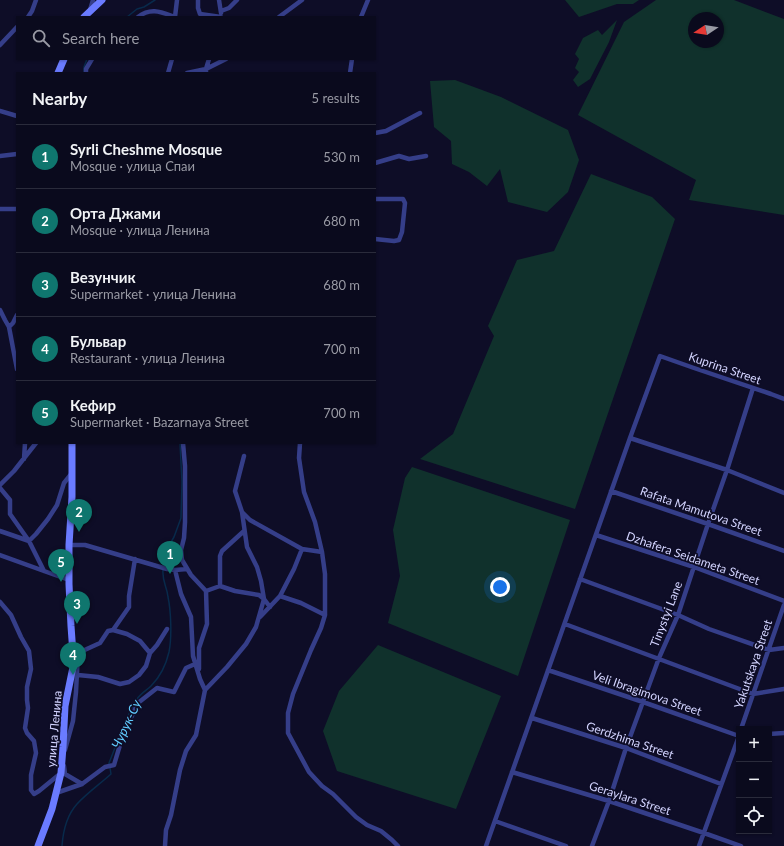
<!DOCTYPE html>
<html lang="en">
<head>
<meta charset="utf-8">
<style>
  body { margin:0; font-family:Lato,sans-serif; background:#131326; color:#f1f3f6 }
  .controls { position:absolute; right:12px; bottom:12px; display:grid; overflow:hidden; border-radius:0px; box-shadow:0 1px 3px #0004 }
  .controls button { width:36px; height:36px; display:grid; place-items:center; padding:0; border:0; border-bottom:1px solid #2a2b3b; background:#0a0a1d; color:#f1f3f6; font:20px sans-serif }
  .compass { position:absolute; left:688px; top:12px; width:36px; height:36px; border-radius:50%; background:#0a0a1d; box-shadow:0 1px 3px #0004; rotate:258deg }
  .you { position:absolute; left:500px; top:587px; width:14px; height:14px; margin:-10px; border:3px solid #fff; border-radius:50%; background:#1a73e8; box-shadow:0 0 0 6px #1a73e833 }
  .badge { display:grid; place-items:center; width:26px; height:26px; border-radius:50%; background:#0f766e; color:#fff; font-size:13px; font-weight:700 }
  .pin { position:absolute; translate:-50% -33px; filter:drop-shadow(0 1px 2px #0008) }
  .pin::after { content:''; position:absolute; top:21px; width:14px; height:12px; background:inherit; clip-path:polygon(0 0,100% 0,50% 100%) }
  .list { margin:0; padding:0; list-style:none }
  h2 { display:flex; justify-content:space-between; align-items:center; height:52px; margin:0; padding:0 16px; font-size:17px }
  h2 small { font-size:13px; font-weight:400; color:#999aa4 }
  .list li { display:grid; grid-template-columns:26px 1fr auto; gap:12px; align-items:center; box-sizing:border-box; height:64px; padding:0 16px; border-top:1px solid #2a2b3b }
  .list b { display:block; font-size:15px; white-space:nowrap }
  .list p { margin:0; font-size:13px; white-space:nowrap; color:#999aa4 }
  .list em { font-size:13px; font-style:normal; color:#999aa4 }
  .icon { flex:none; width:22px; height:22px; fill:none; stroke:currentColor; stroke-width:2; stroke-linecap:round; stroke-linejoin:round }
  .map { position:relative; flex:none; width:784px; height:846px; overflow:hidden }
  .search { position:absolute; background:#0a0a1d; box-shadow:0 1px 3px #0004; left:16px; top:16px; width:360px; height:44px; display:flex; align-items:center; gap:10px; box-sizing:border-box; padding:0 14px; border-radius:0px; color:#999aa4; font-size:15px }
  .panel { position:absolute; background:#0a0a1d; box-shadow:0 1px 3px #0004; left:16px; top:72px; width:360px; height:372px; border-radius:0px }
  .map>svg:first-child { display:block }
  .green { fill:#10312c; fill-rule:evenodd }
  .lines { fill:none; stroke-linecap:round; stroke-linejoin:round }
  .stream { stroke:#082a4b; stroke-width:1.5 }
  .minor { stroke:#353e89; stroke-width:4.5 }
  .secondary { stroke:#6a7bff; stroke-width:7 }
  .labels { text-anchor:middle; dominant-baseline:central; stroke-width:3.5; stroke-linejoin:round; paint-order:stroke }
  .street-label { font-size:12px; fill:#d3d4ff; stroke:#0e0d27 }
  .water-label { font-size:13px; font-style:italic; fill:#61ccff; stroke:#0e0d27 }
</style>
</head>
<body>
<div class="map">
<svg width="784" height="846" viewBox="0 0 784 846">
  <rect width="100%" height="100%" fill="#0e0d27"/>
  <path class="green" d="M565 0H639L633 4H617L579 17Z
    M656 0H734L784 19V215L689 200 696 180 578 115 624 22ZM694 18H718V42H694Z
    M617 20 609 42 590 79 578 87 573 80 579 72 575 68 579 59 575 54 583 38 598 30 602 35Z
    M455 80 501 97 568 130 579 160 568 192 547 212 508 202 500 169 487 186 469 172 452 164 451 141 434 127 430 81Z
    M591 174 652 197 675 219 575 509 420 459 453 434 494 336 488 326 517 260 554 251Z
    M412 467 570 520 518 676 388 623 400 576 393 530 405 478Z
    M378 645 501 696 456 809 337 771 323 731 339 691Z"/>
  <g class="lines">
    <path class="stream" d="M127 17 137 9 144 7 155 0
      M84 73V67L87 59
      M164 565 167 549 174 537 181 518 182 482 180 443
      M109 764V763C118 741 125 718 137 699 141 693 147 690 151 686 160 677 166 665 169 652 172 637 171 611 168 597 167 586 162 582 163 570
      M62 846C63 832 67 815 77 804 87 793 100 784 111 774L110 768"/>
    <path class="minor" d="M198 0V8L200 14 221 17
      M219 0 221 13
      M90 10 93 0
      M221 11 229 8 237 0
      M28 17 32 11 36 0
      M138 17C151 7 161 12 175 17
      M175 17 177 0
      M279 17 302 0
      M361 17 368 0
      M0 45 17 27
      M86 73V69L92 59
      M168 73 172 59
      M187 73 206 69 226 59
      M206 73V69L209 59
      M350 73 352 59
      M0 111 17 116
      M375 133 386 131 420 113
      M0 156 17 154
      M375 163 399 156 409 159 426 156
      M375 199H403L405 203 402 232 399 240 394 241 375 239
      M0 209H17
      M0 310 5 320 9 327 17 369
      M9 327 13 323 17 315
      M630 438 727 470 784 493
      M183 443 185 466V522L184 538 181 550 182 560 191 575 206 591
      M300 443 299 458 304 492 315 522 322 552 325 574V615L321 628 311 650 293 694 288 713V733L309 772 322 786 333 794 356 817 367 825 381 831 392 840 398 846
      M24 459 25 443
      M0 485 14 471 36 443
      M0 488 10 500V514L29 541 44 571
      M611 491 708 524 784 551
      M242 512 250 520 302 549 322 552
      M0 531 29 541 36 534 48 519 57 505 64 483 72 473
      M596 535 694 567 784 601
      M69 545H85L167 569 175 570 187 569
      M0 555 69 580
      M580 579 678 615 709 629 769 650 784 648
      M220 586V556L222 551 244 531
      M206 591 220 586 235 591 259 595 264 599 270 607
      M280 596 301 603 325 615
      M0 602 11 615 21 637 29 651 31 669 27 687V700L28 708 25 728 27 733 34 741 36 753 31 775V790L34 794 39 791 61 773
      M260 617 280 596 294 569 302 549
      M565 624 753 694 784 689
      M113 630 127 634 140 641 150 653
      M75 653H78L100 643 108 631 113 630 129 607V596L135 559
      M199 669V648L207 624 206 591
      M548 670 643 702 739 736
      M78 675 98 677 120 684 129 682 139 675 146 666 150 653 157 645 167 629
      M205 690 227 667 246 644 256 627 264 599 261 581 257 567 247 547 242 512 235 491 244 456
      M532 718 626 748 721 784
      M741 729 784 605
      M769 734 784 733
      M65 750 73 721 76 692 78 653
      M64 766 65 774 82 784
      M512 772 609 801 704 833 741 846
      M56 793 82 784 105 767 114 765 123 735 129 722 138 703 157 688 174 692 186 668 195 664
      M495 821 566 846
      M165 846 166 830 171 815 180 770 186 751 196 735 205 690 200 679 193 656 191 617 181 594 175 570
      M486 846 630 438 660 356 694 368 771 394 784 399
      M592 846 609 801 626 748 659 658 678 615 708 524 727 470 753 388
      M699 846 739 736"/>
    <path class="secondary" d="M84 17 102 0
      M58 73 64 59
      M38 846 52 809 61 773 63 747 65 706 73 667V654L71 626 69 584V545L72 497V443"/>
  </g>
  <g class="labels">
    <g class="street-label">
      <text transform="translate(725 368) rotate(19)">Kuprina Street</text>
      <text transform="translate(701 511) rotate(19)">Rafata Mamutova Street</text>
      <text transform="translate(693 558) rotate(19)">Dzhafera Seidameta Street</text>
      <text transform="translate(666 614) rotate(-69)">Tinystyi Lane</text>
      <text transform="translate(753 664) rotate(-71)">Yakutskaya Street</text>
      <text transform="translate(647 693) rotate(19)">Veli Ibragimova Street</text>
      <text transform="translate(54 729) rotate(-85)">улица Ленина</text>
      <text transform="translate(630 740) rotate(19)">Gerdzhima Street</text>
      <text transform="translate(630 798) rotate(18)">Geraylara Street</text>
    </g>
    <g class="water-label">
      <text transform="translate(126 724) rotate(-65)">Чурук-Су</text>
    </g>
  </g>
</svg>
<div class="controls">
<button>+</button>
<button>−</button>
<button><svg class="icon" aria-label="locate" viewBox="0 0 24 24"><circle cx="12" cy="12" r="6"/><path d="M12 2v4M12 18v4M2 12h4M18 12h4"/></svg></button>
</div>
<svg class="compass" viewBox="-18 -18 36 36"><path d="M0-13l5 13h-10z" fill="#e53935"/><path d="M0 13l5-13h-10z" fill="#999aa4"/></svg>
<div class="you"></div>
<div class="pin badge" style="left:170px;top:574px">1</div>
<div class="pin badge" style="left:79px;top:532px">2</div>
<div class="pin badge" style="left:77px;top:624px">3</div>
<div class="pin badge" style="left:73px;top:675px">4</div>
<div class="pin badge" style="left:61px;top:582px">5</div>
<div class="search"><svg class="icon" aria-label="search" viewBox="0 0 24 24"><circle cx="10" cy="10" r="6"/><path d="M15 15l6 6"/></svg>Search here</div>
<section class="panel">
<h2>Nearby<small>5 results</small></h2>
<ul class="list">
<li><span class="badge">1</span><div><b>Syrli Cheshme Mosque</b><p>Mosque · улица Спаи</p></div><em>530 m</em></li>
<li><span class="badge">2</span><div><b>Орта Джами</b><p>Mosque · улица Ленина</p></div><em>680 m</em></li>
<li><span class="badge">3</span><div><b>Везунчик</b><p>Supermarket · улица Ленина</p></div><em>680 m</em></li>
<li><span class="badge">4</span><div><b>Бульвар</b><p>Restaurant · улица Ленина</p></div><em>700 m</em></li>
<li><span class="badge">5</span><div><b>Кефир</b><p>Supermarket · Bazarnaya Street</p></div><em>700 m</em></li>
</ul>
</section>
</div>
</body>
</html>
